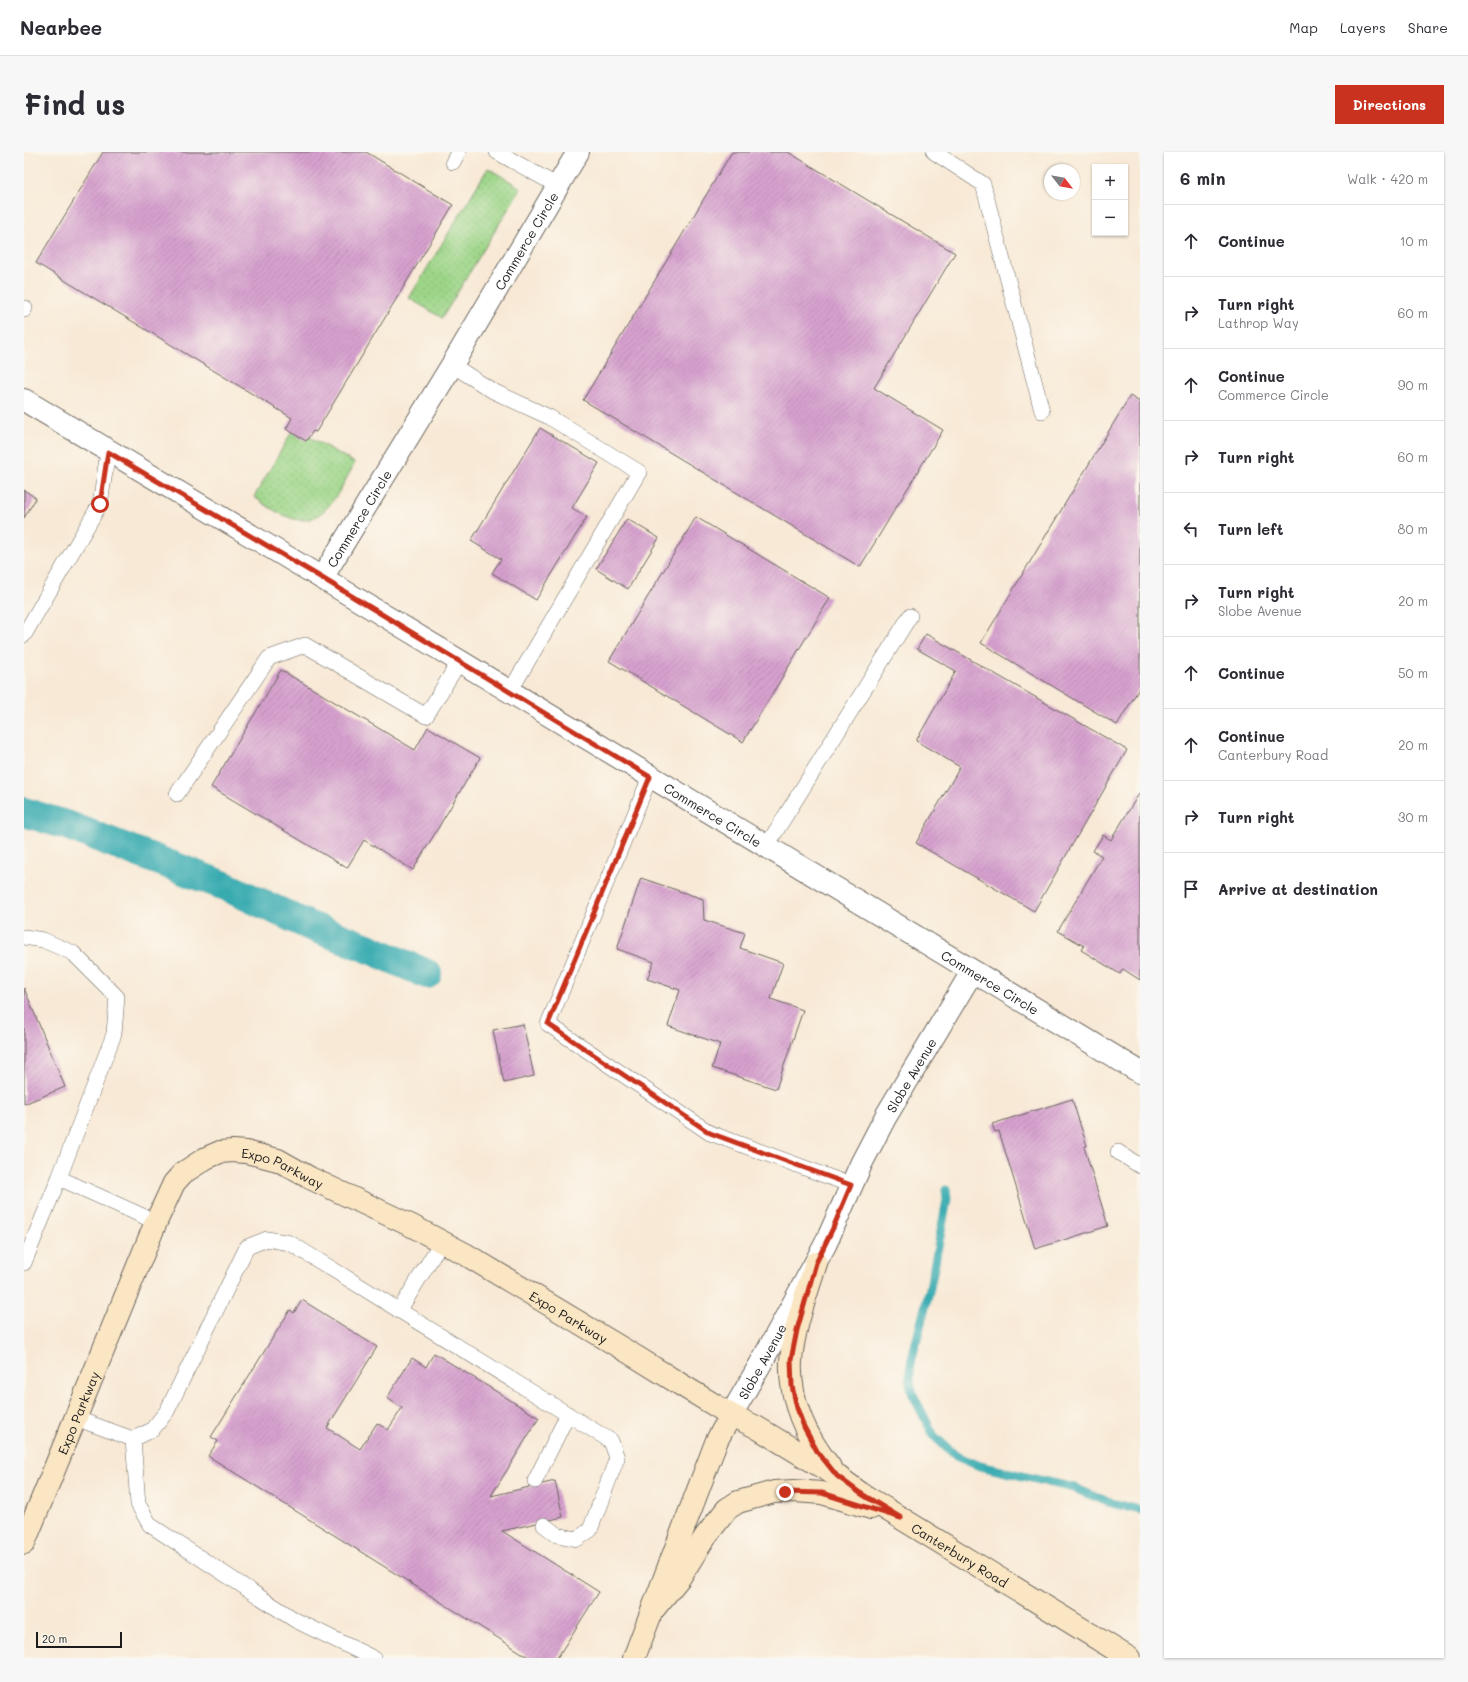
<!DOCTYPE html>
<html lang="en">
<head>
<meta charset="utf-8">
<style>
  body { margin:0; font-family:Mali,sans-serif; background:#f7f7f7; color:#2b2b33 }
  .controls { position:absolute; right:12px; top:12px; display:grid; overflow:hidden; border-radius:0px; box-shadow:0 1px 3px #0004 }
  .controls button { width:36px; height:36px; display:grid; place-items:center; padding:0; border:0; border-bottom:1px solid #e1e1e2; background:#fff; color:#2b2b33; font:20px sans-serif }
  .compass { position:absolute; left:1020px; top:12px; width:36px; height:36px; border-radius:50%; background:#fff; box-shadow:0 1px 3px #0004; rotate:121deg }
  .scale { position:absolute; left:12px; bottom:10px; width:86px; box-sizing:border-box; padding-left:4px; border:2px solid #1c1c1c; border-top:0; font-size:11px; line-height:14px; white-space:nowrap; color:#1c1c1c; -webkit-text-stroke:3px #fbf7ec; paint-order:stroke }
  .stop { position:absolute; width:12px; height:12px; margin:-9px; border:3px solid #c8321e; border-radius:50%; background:#fff }
  .stop.end { background:#c8321e; border-color:#fff; box-shadow:0 1px 4px #0008 }
  .list { margin:0; padding:0; list-style:none }
  h2 { display:flex; justify-content:space-between; align-items:center; height:52px; margin:0; padding:0 16px; font-size:17px }
  h2 small { font-size:13px; font-weight:400; color:#7c7c81 }
  .list li { display:grid; grid-template-columns:26px 1fr auto; gap:12px; align-items:center; box-sizing:border-box; height:72px; padding:0 16px; border-top:1px solid #e1e1e2 }
  .list b { display:block; font-size:15px; white-space:nowrap }
  .list p { margin:0; font-size:13px; white-space:nowrap; color:#7c7c81 }
  .list em { font-size:13px; font-style:normal; color:#7c7c81 }
  .icon { flex:none; width:22px; height:22px; fill:none; stroke:currentColor; stroke-width:2; stroke-linecap:round; stroke-linejoin:round }
  .map { position:relative; flex:none; width:1116px; height:1506px; overflow:hidden; border-radius:0px }
  header { display:flex; align-items:center; gap:24px; box-sizing:border-box; height:56px; padding:0 20px; background:#fff; border-bottom:1px solid #e1e1e2 }
  header strong { font-size:19px }
  nav { display:flex; gap:22px; margin-inline-start:auto; font-size:14px }
  .intro { display:flex; align-items:center; justify-content:space-between; box-sizing:border-box; height:96px; padding:0 24px }
  h1 { margin:0; font-size:28px }
  .button { padding:10px 18px; border-radius:0px; background:#c8321e; color:#fff; font-size:14px; font-weight:700 }
  main { display:flex; gap:24px; padding:0 24px }
  aside { flex:1; background:#fff; border-radius:0px; box-shadow:0 1px 3px #0004 }
  .map>svg:first-child { display:block }
  .grass { fill:url(#grass-dots); stroke:#5c7852 }
  .lines { fill:none; stroke-linecap:round; stroke-linejoin:round }
  .stream { stroke:#39abb1; stroke-width:9 }
  .canal { stroke:#39abb1; stroke-width:30 }
  .building { fill:url(#building-hatch) }
  .lane-casing { stroke:#69645d; stroke-width:16 }
  .street-casing { stroke:#69645d; stroke-width:24 }
  .secondary-casing { stroke:#69645d; stroke-width:24 }
  .lane { stroke:#fff; stroke-width:15 }
  .street { stroke:#fff; stroke-width:22 }
  .secondary { stroke:#fbe6c4; stroke-width:22 }
  .route { stroke:#c8321e; stroke-width:5 }
  .labels { text-anchor:middle; dominant-baseline:central; stroke-width:3.5; stroke-linejoin:round; paint-order:stroke }
  .street-label { font-size:13px; fill:#1c1c1c; stroke:#fbf7ec }
</style>
</head>
<body>
<header>
<strong>Nearbee</strong>
<nav><a>Map</a><a>Layers</a><a>Share</a></nav>
</header>
<div class="intro"><h1>Find us</h1><a class="button">Directions</a></div>
<main>
<div class="map">
<svg width="1116" height="1506" viewBox="0 0 1116 1506">
  <defs>
    <pattern id="grass-dots" width="8" height="8" patternUnits="userSpaceOnUse"><rect width="8" height="8" fill="#9cd588"/><path d="M2 2h.1M6 6h.1" fill="none" stroke="#86b675" stroke-width="1.8" stroke-linecap="round"/></pattern>
    <pattern id="building-hatch" width="6" height="6" patternUnits="userSpaceOnUse"><rect width="6" height="6" fill="#d6a0ce"/><path d="M-1 1l2-2M0 6l6-6M5 7l2-2" fill="none" stroke="#b789b0"/></pattern>
  </defs>
  <rect width="100%" height="100%" fill="#fbf7ec"/>
  <filter id="ink" filterUnits="userSpaceOnUse"><feTurbulence type="fractalNoise" baseFrequency=".025" numOctaves="2"/><feDisplacementMap in="SourceGraphic" scale="8" xChannelSelector="R" yChannelSelector="G"/><feConvolveMatrix kernelMatrix="1 2 1 2 8 2 1 2 1" color-interpolation-filters="sRGB"/></filter>
  <filter id="wash" filterUnits="userSpaceOnUse"><feTurbulence type="fractalNoise" baseFrequency=".012" numOctaves="4" result="noise"/><feDisplacementMap in="SourceGraphic" scale="16" xChannelSelector="R" yChannelSelector="G"/><feGaussianBlur stdDeviation="0.9" result="paint"/><feColorMatrix in="noise" values="0 0 0 0 0 0 0 0 0 0 0 0 0 0 0 0 0 1.4 0 .05"/><feComposite in="paint" operator="in"/></filter>
  <g filter="url(#wash)">
    <rect width="100%" height="100%" fill="#f8e9d6"/>
    <path class="grass" d="M464 16 497 36 418 166 385 146Z
      M270 276 331 311C317 335 300 380 264 365 252 361 241 352 230 345Z"/>
    <g class="lines">
      <path class="stream" d="M922 1038 923 1048 906 1136 888 1206 886 1219V1232L889 1243 910 1284 932 1304 956 1314 1050 1336 1084 1350 1116 1358"/>
      <path class="canal" d="M0 660 45 674 201 734 286 774 346 797 403 822"/>
    </g>
    <g id="blocks">
      <path class="building" d="M79 0H342L429 53 292 280 289 279 282 289 262 277 268 266 12 111Z
        M708 0H764L931 101 850 236 919 278 836 415 559 248Z
        M1106 244 1116 250V535L1093 573 957 491Z
        M516 276 575 311 548 356 563 365 512 448 468 421 477 407 447 389Z
        M0 338 12 346 0 366Z
        M672 365 806 446 719 590 585 509Z
        M603 367 635 386 604 437 572 417Z
        M902 482 1103 598 1010 759 892 691 936 615 892 589 932 519 893 497Z
        M257 518 391 598 404 575 456 606 389 718 340 688 323 716 187 635Z
        M1116 640V828L1099 817 1096 822 1057 798 1060 794 1034 779 1078 704 1069 699 1079 683 1087 688Z
        M617 726 679 747 680 768 721 781 716 796 759 811 747 847 779 858 752 937 688 916 696 892 644 874 656 838 623 827 630 810 593 797Z
        M0 836 41 935 0 952Z
        M499 872 510 924 480 931 469 878Z
        M1048 947 1063 994 1060 995 1084 1074 1011 1097 975 979 971 980 968 972Z
        M278 1148 353 1195 303 1276 336 1297 353 1271 364 1278 378 1256 363 1246 388 1206 402 1215 410 1201 515 1266 467 1344 531 1329 539 1365 478 1379 575 1440 533 1506H515L513 1504 512 1506H506L184 1304 194 1289 187 1285 266 1158 270 1161Z"/>
    </g>
  </g>
  <g filter="url(#ink)">
    <use href="#blocks" fill-opacity="0" stroke="#69645d" stroke-width="1"/>
    <g class="lines">
      <defs>
        <path id="lane" d="M473 0 534 34
          M910 0 959 32 1018 259
          M429 10 434 0
          M0 158 1 156
          M428 213 469 239 525 265 615 320 485 541
          M0 483 76 352 84 300
          M626 625 524 872 686 981 827 1033
          M153 642 245 506 281 493 402 564 435 510
          M742 695 886 464
          M0 785 19 788 49 801 93 845 90 882 35 1026 0 1111
          M1094 1000 1116 1014
          M35 1026 132 1070
          M375 1159 418 1089
          M51 1266 109 1287 128 1278 143 1259 223 1095 243 1087 266 1091 587 1289 593 1306 566 1378 553 1387 533 1383 520 1373
          M109 1287 114 1352 126 1373 271 1468 349 1506
          M511 1329 544 1262"/>
        <g id="street">
          <path id="s1" d="M0 248 298 426 1116 920"/>
          <path id="s2" d="M298 426 428 213 554 0"/>
          <path id="s3" d="M707 1263 737 1211 801 1093 838 1010 862 964 948 820"/>
        </g>
        <g id="secondary">
          <path d="M792 1111C783 1141 769 1177 767 1209 765 1248 782 1285 806 1315"/>
          <path id="s4" d="M0 1391 132 1070 150 1031 159 1021 182 1006 196 1000 209 999 222 1000 254 1008 286 1026 388 1074 441 1102 614 1206 664 1237 707 1263 732 1275 813 1324 836 1341 1105 1506"/>
          <path d="M628 1459 656 1425 681 1385 703 1357 714 1350 750 1340 770 1339 798 1341 847 1356"/>
          <path d="M610 1506 693 1288 707 1263"/>
        </g>
      </defs>
      <use href="#lane" class="lane-casing"/>
      <use href="#street" class="street-casing"/>
      <use href="#secondary" class="secondary-casing"/>
      <use href="#lane" class="lane"/>
      <use href="#street" class="street"/>
      <use href="#secondary" class="secondary"/>
    </g>
  </g>
  <g class="lines" filter="url(#ink)">
    <path class="route" d="M76 352 84 300 298 426 626 625 524 872 686 981 827 1033 809 1076 792 1111 773 1178 767 1208 768 1234 773 1256 780 1275 793 1299 813 1324 836 1341 877 1366 798 1341 761 1340"/>
  </g>
  <g class="labels">
    <g class="street-label">
      <text stroke="none"><textPath href="#s2" startOffset="394">Commerce Circle</textPath></text>
      <text stroke="none"><textPath href="#s2" startOffset="70">Commerce Circle</textPath></text>
      <text stroke="none"><textPath href="#s1" startOffset="804">Commerce Circle</textPath></text>
      <text stroke="none"><textPath href="#s1" startOffset="1128">Commerce Circle</textPath></text>
      <text stroke="none"><textPath href="#s3" startOffset="385">Slobe Avenue</textPath></text>
      <text stroke="none"><textPath href="#s4" startOffset="512">Expo Parkway</textPath></text>
      <text stroke="none"><textPath href="#s4" startOffset="836">Expo Parkway</textPath></text>
      <text stroke="none"><textPath href="#s3" startOffset="62">Slobe Avenue</textPath></text>
      <text stroke="none"><textPath href="#s4" startOffset="141">Expo Parkway</textPath></text>
      <text stroke="none"><textPath href="#s4" startOffset="1294">Canterbury Road</textPath></text>
    </g>
  </g>
</svg>
<div class="controls">
<button>+</button>
<button>−</button>
</div>
<svg class="compass" viewBox="-18 -18 36 36"><path d="M0-13l5 13h-10z" fill="#e53935"/><path d="M0 13l5-13h-10z" fill="#7c7c81"/></svg>
<div class="scale">20 m</div>
<div class="stop" style="left:76px;top:352px"></div>
<div class="stop end" style="left:761px;top:1340px"></div>
</div>
<aside>
<h2>6 min<small>Walk · 420 m</small></h2>
<ul class="list">
<li><svg class="icon" aria-label="ahead" viewBox="0 0 24 24"><path d="M12 20V5M6 11l6-6 6 6"/></svg><div><b>Continue</b></div><em>10 m</em></li>
<li><svg class="icon" aria-label="right" viewBox="0 0 24 24"><path d="M7 20v-9h11M14 6l5 5-5 5"/></svg><div><b>Turn right</b><p>Lathrop Way</p></div><em>60 m</em></li>
<li><svg class="icon" aria-label="ahead" viewBox="0 0 24 24"><path d="M12 20V5M6 11l6-6 6 6"/></svg><div><b>Continue</b><p>Commerce Circle</p></div><em>90 m</em></li>
<li><svg class="icon" aria-label="right" viewBox="0 0 24 24"><path d="M7 20v-9h11M14 6l5 5-5 5"/></svg><div><b>Turn right</b></div><em>60 m</em></li>
<li><svg class="icon" aria-label="left" viewBox="0 0 24 24"><path d="M17 20v-9H6M10 6l-5 5 5 5"/></svg><div><b>Turn left</b></div><em>80 m</em></li>
<li><svg class="icon" aria-label="right" viewBox="0 0 24 24"><path d="M7 20v-9h11M14 6l5 5-5 5"/></svg><div><b>Turn right</b><p>Slobe Avenue</p></div><em>20 m</em></li>
<li><svg class="icon" aria-label="ahead" viewBox="0 0 24 24"><path d="M12 20V5M6 11l6-6 6 6"/></svg><div><b>Continue</b></div><em>50 m</em></li>
<li><svg class="icon" aria-label="ahead" viewBox="0 0 24 24"><path d="M12 20V5M6 11l6-6 6 6"/></svg><div><b>Continue</b><p>Canterbury Road</p></div><em>20 m</em></li>
<li><svg class="icon" aria-label="right" viewBox="0 0 24 24"><path d="M7 20v-9h11M14 6l5 5-5 5"/></svg><div><b>Turn right</b></div><em>30 m</em></li>
<li><svg class="icon" aria-label="arrive" viewBox="0 0 24 24"><path d="M6 21V4h12l-3 4 3 4H6"/></svg><div><b>Arrive at destination</b></div></li>
</ul>
</aside>
</main>
</body>
</html>
